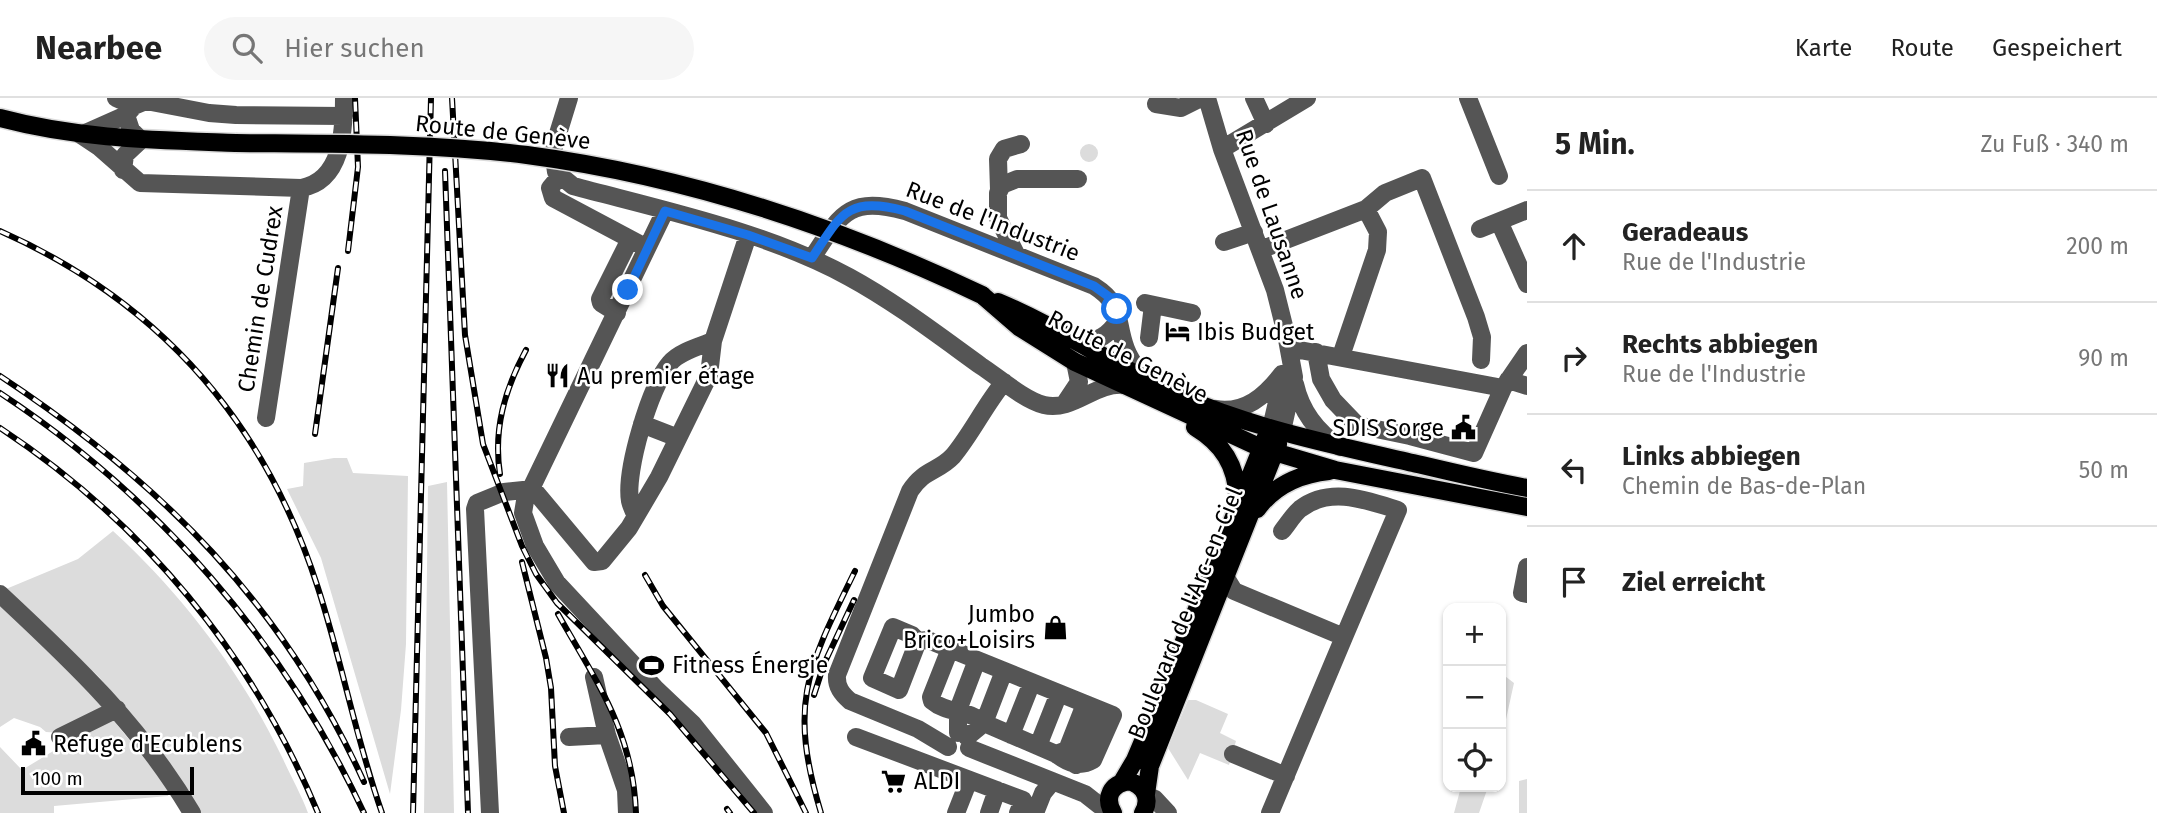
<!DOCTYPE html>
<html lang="de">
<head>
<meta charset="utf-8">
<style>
  body { margin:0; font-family:"Fira Sans",sans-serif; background:#f6f6f6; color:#222 }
  .controls { position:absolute; right:21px; bottom:21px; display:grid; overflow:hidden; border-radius:14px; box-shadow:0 2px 5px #0004 }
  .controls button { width:63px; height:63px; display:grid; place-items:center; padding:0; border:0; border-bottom:2px solid #e0e0e0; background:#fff; color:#222; font:35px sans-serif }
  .scale { position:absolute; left:21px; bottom:18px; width:173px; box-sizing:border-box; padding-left:7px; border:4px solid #000; border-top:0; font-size:19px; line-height:24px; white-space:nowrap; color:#000; -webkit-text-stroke:5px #fff; paint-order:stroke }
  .stop { position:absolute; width:21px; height:21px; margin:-16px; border:5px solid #1a73e8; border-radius:50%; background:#fff }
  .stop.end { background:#1a73e8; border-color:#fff; box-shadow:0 2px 7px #0008 }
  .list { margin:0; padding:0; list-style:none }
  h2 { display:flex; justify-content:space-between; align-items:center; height:91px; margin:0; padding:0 28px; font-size:30px }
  h2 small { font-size:23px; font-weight:400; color:#767676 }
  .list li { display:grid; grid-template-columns:46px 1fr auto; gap:21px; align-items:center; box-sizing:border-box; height:112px; padding:0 28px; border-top:2px solid #e0e0e0 }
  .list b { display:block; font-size:26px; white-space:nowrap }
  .list p { margin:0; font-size:23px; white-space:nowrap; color:#767676 }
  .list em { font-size:23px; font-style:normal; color:#767676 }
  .icon { flex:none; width:38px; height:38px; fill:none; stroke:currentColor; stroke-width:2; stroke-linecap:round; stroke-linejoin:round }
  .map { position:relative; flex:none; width:1527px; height:715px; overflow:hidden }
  header { display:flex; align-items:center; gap:42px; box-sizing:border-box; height:98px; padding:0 35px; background:#fff; border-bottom:2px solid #e0e0e0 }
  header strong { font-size:33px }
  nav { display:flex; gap:38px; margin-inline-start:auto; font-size:24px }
  .search { width:490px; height:63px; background:#f6f6f6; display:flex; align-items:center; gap:18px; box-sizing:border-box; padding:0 24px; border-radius:38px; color:#767676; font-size:26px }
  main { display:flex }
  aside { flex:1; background:#fff }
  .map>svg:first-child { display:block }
  .green { fill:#dcdcdc }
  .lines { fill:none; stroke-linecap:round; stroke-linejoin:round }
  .major-casing { stroke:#dbdbdb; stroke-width:21 }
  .minor { stroke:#555; stroke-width:18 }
  .major { stroke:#000; stroke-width:18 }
  .rail-casing { stroke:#000; stroke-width:6 }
  .rail { stroke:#fff; stroke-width:3.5; stroke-dasharray:10; stroke-linecap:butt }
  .major-bridge-casing { stroke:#dbdbdb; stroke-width:21; stroke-linecap:butt }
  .major-bridge { stroke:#000; stroke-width:18 }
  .route { stroke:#1a73e8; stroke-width:9 }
  .labels { text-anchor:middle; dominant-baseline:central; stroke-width:5; stroke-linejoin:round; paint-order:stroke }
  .street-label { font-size:23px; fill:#000; stroke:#fff }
  .poi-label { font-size:23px; fill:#000; stroke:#fff; text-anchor:start }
</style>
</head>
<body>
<header>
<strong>Nearbee</strong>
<div class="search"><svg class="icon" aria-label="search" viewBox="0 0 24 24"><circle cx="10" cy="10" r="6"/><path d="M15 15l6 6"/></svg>Hier suchen</div>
<nav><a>Karte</a><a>Route</a><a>Gespeichert</a></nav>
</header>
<main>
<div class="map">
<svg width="1527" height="715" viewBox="0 0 1527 715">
  <rect width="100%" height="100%" fill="#fff"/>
  <path class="green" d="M1080 55a9 9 0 1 1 18 0a9 9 0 1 1-18 0Z
    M334 360H347L353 375 408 378 406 546 401 612 390 696 321 460 287 391 303 388 304 365Z
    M447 384 454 715H424L428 388Z
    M113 433C184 498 241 574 283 661 291 679 301 696 308 715H199L147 636 99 579 6 491 78 461Z
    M0 506 43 546 105 610 61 635 46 634 40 629 14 620 0 629Z
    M1501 575 1514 585 1501 644Z
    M1188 602H1196L1228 616 1220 635 1236 643 1229 667 1200 655 1188 682 1168 650Z
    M106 621 114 623 169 691 168 698 54 708V715H0V649L22 672Z
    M1527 681V715H1519V683Z
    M1461 689H1488L1479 715H1454Z"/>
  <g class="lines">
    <defs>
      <path id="major" d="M0 20C78 41 156 42 236 45
        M982 197 1019 229 1075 264 1261 350 1335 372 1527 409
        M998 204C1060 230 1116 269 1177 297 1252 330 1333 347 1413 365 1451 374 1488 383 1527 390
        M1195 329C1223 346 1236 367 1238 400
        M1257 411C1275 387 1299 376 1329 373
        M1122 684 1135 662 1160 603 1266 339
        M1146 696 1150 668 1278 346
        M1113 715C1104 699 1111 686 1129 683 1145 688 1151 701 1143 715"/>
    </defs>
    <use href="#major" class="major-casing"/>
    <path class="minor" d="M116 0 134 8
      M569 0 553 52 556 74 573 88C663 112 767 134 849 179 895 204 938 237 981 268 998 279 1024 302 1044 307 1073 314 1095 284 1124 287
      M1207 0 1222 51 1275 192 1286 236 1294 279 1282 333
      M1254 0 1266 26
      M1468 0 1499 78
      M1156 6 1181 10 1201 0
      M81 37 99 49 140 85 301 90C342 83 344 34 344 0
      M81 37 126 17 134 8 146 3 209 15 236 17 344 18
      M1222 51 1307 0
      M123 72 125 57 141 42 131 32 126 17
      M560 78 550 90 553 100 647 150
      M999 92 998 61 1004 51 1021 46
      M665 113 525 403 523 415 535 448 557 485 655 590 693 626 764 715
      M1502 130 1527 186
      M1480 131 1527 112
      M1224 144 1254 134
      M1260 152 1366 111 1385 95 1422 80 1476 219 1482 239 1481 262
      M1016 156 998 120V95L1002 87 1017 81H1078
      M812 160C841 116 848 98 905 113L1094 188C1124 207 1115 222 1126 251 1130 262 1138 272 1144 281
      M1145 205 1192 215
      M617 215 601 205 600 201 630 141
      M1149 240 1153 207
      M1082 245C1099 243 1108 237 1118 223
      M1289 250 1503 290
      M1316 254 1321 281 1333 302 1357 327 1410 338 1474 355 1503 290 1527 255
      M1341 258 1377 152 1378 134 1366 111
      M1508 282 1527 288
      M1295 286C1301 313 1317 334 1340 349
      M1065 305 1079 284 1075 264
      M1215 311C1245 316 1265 298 1282 276
      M266 320 301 90
      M642 326 678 340
      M1271 330 1281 287
      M533 391 594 464 602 463 629 430 659 379 709 277 713 243 748 137
      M636 418C634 414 631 408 630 403 625 373 650 288 670 265 679 254 700 248 713 243
      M1282 433C1288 426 1293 417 1300 411 1330 388 1366 402 1398 412L1344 539
      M1527 469 1522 495 1527 496
      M1226 480 1234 493 1344 539 1270 715
      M0 496C73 564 141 628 192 715
      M918 543 899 592 872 580 893 529 912 537 918 543 928 542 1113 617 1093 662C1079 670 1068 665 1056 656
      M950 551 931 599 932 603C947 616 968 611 984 625L1056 656 1067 652 1085 606
      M594 579 607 637
      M958 635V612L977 562
      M1011 637 1032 584
      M60 639 117 611
      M569 639 607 637 626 692 627 715
      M856 639 1023 702 1018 715
      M967 639 984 625 1004 573
      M1038 648 1059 595
      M948 649 918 631 850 603C842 596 836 589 837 577L910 393C924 371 938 374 953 358 972 335 985 307 1004 284
      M969 650 1085 696 1099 707 1109 708
      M1233 656 1286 678
      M1076 667 1093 621
      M1147 698 1155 701 1168 715
      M490 715 475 411 477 405 504 394 533 391
      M956 715 969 682
      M989 715 997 692
      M1035 715 1043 695 1052 684"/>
    <use href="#major" class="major"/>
    <defs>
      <path id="rail" d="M452 0 465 237 483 346 522 448 536 476 557 505 670 616 754 715
        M445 73 468 715
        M0 133C160 204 265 324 318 490 342 564 356 641 382 715
        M348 153 358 69 355 0
        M0 278C162 385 283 506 364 684
        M0 295C157 398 284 544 364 715
        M0 330C144 425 252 556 318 715
        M315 336 338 170
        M500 376C493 331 505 291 526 252
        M522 464 546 560 551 590 555 668 564 715
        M645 477 663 508 766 635 806 715
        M558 516C597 585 633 633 636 715
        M814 597 824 566 854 502
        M727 711 730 715
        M413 715 431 0
        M821 715C788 605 807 571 855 473"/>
    </defs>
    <use href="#rail" class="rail-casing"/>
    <use href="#rail" class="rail"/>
    <defs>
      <path id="major-bridge" d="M236 45C333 46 431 45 527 57 686 78 837 128 982 197"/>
    </defs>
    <use href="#major-bridge" class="major-bridge-casing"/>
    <use href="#major-bridge" class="major-bridge"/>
  </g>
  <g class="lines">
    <path class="route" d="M628 192 665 113 748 137 812 160C841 116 847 98 905 113L1094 188 1112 201 1117 211"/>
  </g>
  <defs>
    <symbol id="hotel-bare" viewBox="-9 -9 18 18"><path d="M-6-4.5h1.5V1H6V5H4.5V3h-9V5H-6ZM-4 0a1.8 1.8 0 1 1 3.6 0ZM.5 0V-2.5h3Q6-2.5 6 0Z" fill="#000" stroke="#fff" stroke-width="2.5" paint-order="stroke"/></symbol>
    <symbol id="restaurant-bare" viewBox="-9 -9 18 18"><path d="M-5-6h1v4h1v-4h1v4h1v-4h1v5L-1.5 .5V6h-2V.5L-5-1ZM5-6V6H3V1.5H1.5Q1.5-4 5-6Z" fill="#000" stroke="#fff" stroke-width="2.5" paint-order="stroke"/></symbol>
    <symbol id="civic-bare" viewBox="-9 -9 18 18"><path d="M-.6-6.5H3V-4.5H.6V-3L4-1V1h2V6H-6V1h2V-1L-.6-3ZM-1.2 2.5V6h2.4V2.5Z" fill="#000" stroke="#fff" stroke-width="2.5" paint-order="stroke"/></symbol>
    <symbol id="shop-bare" viewBox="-9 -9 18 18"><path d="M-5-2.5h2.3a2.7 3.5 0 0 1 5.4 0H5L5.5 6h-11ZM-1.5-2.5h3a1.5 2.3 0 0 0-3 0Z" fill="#000" stroke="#fff" stroke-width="2.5" paint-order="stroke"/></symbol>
    <symbol id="stadium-bare" viewBox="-9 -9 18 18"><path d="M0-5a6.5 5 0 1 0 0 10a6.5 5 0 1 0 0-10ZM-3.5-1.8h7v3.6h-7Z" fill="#000" stroke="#fff" stroke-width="2.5" paint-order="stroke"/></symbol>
    <symbol id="supermarket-bare" viewBox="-9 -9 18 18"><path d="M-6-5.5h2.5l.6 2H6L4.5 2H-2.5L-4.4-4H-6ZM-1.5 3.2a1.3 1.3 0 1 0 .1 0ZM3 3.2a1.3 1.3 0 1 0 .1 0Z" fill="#000" stroke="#fff" stroke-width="2.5" paint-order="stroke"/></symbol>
  </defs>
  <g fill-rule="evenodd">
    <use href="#hotel-bare" x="1160" y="216" width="35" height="35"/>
    <use href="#restaurant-bare" x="540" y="260" width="35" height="35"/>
    <use href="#civic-bare" x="1446" y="312" width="35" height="35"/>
    <use href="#shop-bare" x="1038" y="512" width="35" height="35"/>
    <use href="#stadium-bare" x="634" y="550" width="35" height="35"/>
    <use href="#civic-bare" x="16" y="628" width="35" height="35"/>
    <use href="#supermarket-bare" x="876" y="666" width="35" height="35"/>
  </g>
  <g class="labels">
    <g class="street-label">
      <text transform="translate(503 34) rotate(6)">Route de Genève</text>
      <text transform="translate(1272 116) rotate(71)">Rue de Lausanne</text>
      <text transform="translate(993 123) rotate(21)">Rue de l'Industrie</text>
      <text transform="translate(260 201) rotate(-81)">Chemin de Cudrex</text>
      <text transform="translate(1128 258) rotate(27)">Route de Genève</text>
      <text transform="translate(1185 515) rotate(-68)">Boulevard de l'Arc-en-Ciel</text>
    </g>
    <g class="poi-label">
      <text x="1197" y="234">Ibis Budget</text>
      <text x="577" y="278">Au premier étage</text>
      <text x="1444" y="330" text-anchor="end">SDIS Sorge</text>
      <text x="1035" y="516" text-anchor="end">Jumbo<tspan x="1035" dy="26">Brico+Loisirs</tspan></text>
      <text x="672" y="567">Fitness Énergie</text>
      <text x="53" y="646">Refuge d'Ecublens</text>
      <text x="914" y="683">ALDI</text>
    </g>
  </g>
</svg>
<div class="controls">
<button>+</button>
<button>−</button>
<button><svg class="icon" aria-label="locate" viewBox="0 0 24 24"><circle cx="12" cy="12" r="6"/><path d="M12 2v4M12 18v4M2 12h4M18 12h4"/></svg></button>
</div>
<div class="scale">100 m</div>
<div class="stop" style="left:1117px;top:211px"></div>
<div class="stop end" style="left:628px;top:192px"></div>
</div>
<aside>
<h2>5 Min.<small>Zu Fuß · 340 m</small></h2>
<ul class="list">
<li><svg class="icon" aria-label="ahead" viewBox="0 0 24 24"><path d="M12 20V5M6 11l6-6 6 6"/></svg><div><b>Geradeaus</b><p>Rue de l'Industrie</p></div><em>200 m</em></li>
<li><svg class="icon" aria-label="right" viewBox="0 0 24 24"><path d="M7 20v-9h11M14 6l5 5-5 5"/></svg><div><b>Rechts abbiegen</b><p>Rue de l'Industrie</p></div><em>90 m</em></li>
<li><svg class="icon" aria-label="left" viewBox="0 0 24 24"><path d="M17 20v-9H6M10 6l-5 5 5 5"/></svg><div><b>Links abbiegen</b><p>Chemin de Bas-de-Plan</p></div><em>50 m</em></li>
<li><svg class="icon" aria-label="arrive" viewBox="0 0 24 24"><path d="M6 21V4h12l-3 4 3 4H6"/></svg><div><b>Ziel erreicht</b></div></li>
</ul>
</aside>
</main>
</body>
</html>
